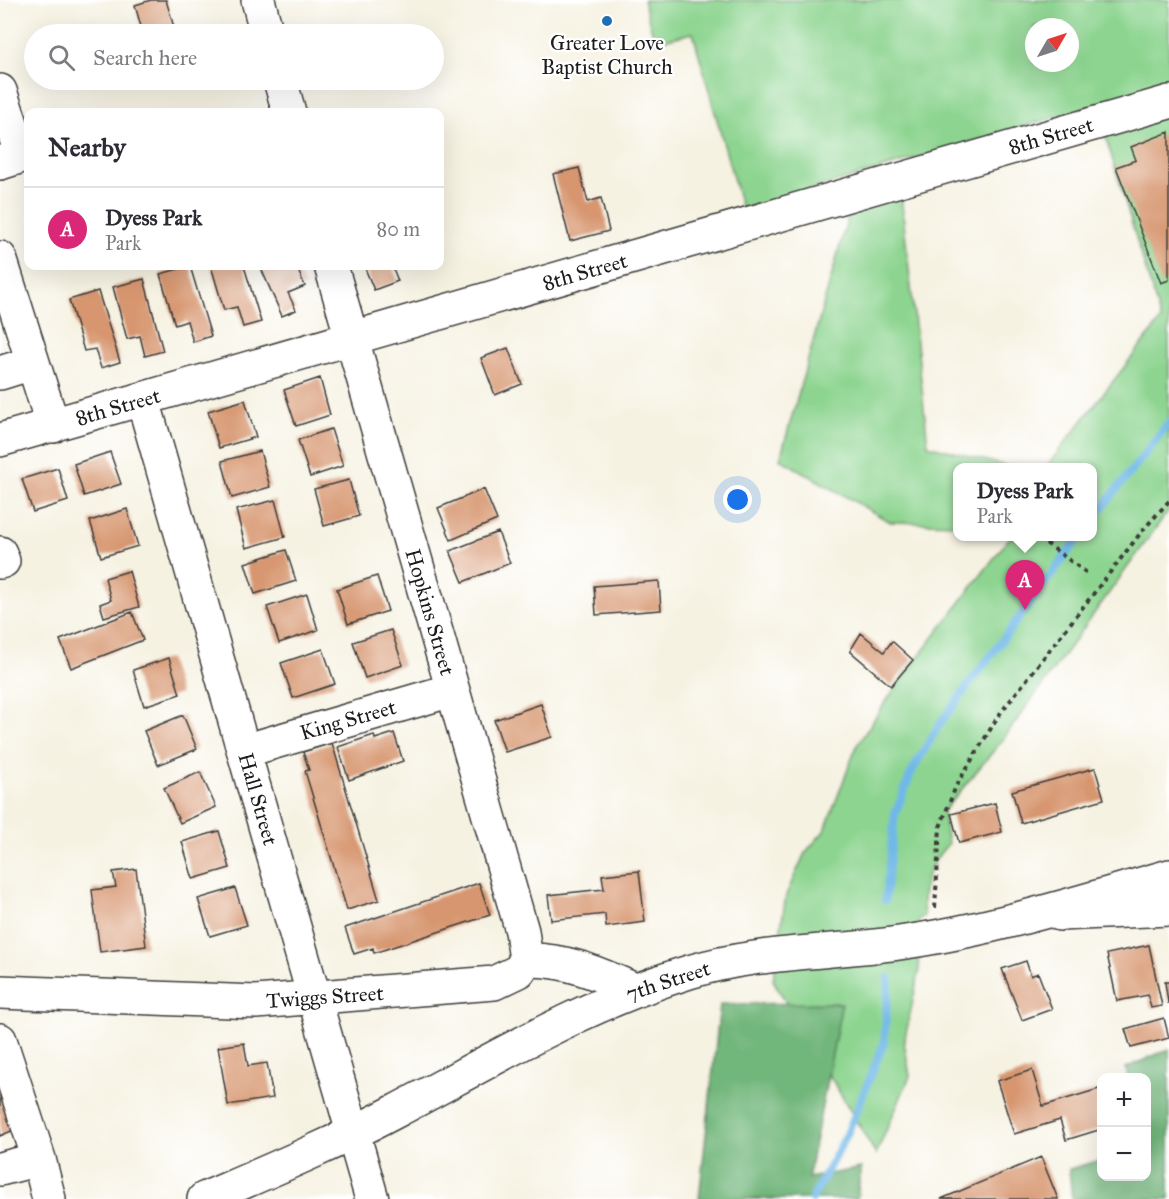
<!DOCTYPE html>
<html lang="en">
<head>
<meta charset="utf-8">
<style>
  body { margin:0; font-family:"IM FELL Great Primer",serif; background:#f7f7f7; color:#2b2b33 }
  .controls { position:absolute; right:18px; bottom:18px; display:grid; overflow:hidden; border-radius:12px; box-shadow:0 6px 24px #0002 }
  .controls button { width:54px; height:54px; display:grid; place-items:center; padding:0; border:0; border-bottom:2px solid #e1e1e2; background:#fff; color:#2b2b33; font:30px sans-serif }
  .compass { position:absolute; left:1025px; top:18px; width:54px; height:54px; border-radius:50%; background:#fff; box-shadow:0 6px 24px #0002; rotate:51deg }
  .you { position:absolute; left:738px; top:500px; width:21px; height:21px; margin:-15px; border:4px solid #fff; border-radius:50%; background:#1a73e8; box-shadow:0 0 0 9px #1a73e833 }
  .badge { display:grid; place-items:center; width:39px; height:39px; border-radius:50%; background:#db2777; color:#fff; font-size:20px; font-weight:700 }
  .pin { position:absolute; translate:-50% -50px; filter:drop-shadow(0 2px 3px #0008) }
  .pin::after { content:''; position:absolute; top:32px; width:21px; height:18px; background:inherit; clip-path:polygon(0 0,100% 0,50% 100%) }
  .popup { position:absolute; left:953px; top:463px; width:144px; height:78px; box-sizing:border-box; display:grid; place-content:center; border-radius:12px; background:#fff; filter:drop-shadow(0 2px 4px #0005); font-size:20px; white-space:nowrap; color:#7c7c81 }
  .popup b { font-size:22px; color:#2b2b33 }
  .popup::after { content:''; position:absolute; left:50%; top:100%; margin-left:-12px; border:12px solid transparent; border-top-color:#fff }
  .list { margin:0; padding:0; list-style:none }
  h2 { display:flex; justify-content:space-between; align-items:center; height:78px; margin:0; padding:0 24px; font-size:26px }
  h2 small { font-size:20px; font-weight:400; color:#7c7c81 }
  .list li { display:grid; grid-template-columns:39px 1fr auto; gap:18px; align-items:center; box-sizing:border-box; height:84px; padding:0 24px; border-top:2px solid #e1e1e2 }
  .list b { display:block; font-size:22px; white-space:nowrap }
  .list p { margin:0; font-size:20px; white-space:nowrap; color:#7c7c81 }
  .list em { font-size:20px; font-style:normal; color:#7c7c81 }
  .icon { flex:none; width:33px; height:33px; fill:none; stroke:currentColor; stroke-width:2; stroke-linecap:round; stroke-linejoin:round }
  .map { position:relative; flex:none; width:1169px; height:1199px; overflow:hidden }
  .search { position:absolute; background:#fff; box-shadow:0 6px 24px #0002; left:24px; top:24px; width:420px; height:66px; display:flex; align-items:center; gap:15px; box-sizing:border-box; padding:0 21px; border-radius:33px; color:#7c7c81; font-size:22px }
  .panel { position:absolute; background:#fff; box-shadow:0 6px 24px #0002; left:24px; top:108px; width:420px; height:162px; border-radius:12px }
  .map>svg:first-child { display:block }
  .green { fill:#8cd48f; stroke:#547856; stroke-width:1.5; fill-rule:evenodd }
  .forest { fill:#71b67a; stroke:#46694b; stroke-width:1.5 }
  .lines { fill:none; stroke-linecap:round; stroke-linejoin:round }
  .stream { stroke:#70b8e8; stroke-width:8 }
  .building { fill:#d79670 }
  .minor-casing { stroke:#3d3c3a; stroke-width:36 }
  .major-casing { stroke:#3d3c3a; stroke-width:36 }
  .path { stroke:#3d3c3a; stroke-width:4; stroke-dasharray:4.5 4.5; stroke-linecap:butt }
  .minor { stroke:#fff; stroke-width:33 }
  .major { stroke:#fff; stroke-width:33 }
  .poi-dot { fill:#1f6fb2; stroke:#fff; stroke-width:2 }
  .labels { text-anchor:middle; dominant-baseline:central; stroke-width:4.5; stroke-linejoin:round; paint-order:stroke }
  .poi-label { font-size:21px; fill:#1c1c1c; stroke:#fff }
  .street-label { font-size:21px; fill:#1c1c1c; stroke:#fff }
</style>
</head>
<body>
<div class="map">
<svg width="1169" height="1199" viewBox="0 0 1169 1199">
  <rect width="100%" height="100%" fill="#fff"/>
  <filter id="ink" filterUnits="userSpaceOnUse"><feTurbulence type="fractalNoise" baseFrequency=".0167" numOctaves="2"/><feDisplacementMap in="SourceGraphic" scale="12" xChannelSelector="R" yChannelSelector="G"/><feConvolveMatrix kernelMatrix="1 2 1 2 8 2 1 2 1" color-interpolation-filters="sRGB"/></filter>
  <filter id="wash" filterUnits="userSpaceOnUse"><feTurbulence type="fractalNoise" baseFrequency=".008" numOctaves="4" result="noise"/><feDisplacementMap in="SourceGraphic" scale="24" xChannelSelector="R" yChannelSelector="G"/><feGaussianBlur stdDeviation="1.35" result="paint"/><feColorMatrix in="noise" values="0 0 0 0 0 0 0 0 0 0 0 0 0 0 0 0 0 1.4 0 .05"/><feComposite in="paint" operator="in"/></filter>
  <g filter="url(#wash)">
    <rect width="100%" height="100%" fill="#f6f2e2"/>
    <path class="green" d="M643 0H1169V510L1001 742 943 812 948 844C928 866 920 887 924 916L918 920 919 972 904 1042 910 1076 876 1154 773 980 786 895 805 853 825 830 857 745 897 685 1010 537 1092 536V468L1046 467 1161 320 1096 105 742 210 693 33 655 42ZM1034 27H1070V63H1034Z
      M901 195 928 445 1010 467 958 468 957 524 890 522 780 459 850 210Z"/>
    <path class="forest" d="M842 1003 808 1178 861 1168 857 1199H699L720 1004Z
      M1169 1049V1199H1072L1069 1169 1101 1160 1102 1176H1146V1078L1128 1077 1126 1068Z"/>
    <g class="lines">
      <path class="stream" d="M1092 521 1169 423
        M885 900 895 814 912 771 941 722 1080 536
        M812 1199 847 1134 884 1043 889 978"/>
    </g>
    <g id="blocks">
      <path class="building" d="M151 0H166L176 34H143L135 5Z
        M1169 132V280L1161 283 1116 167 1136 160 1131 147Z
        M579 168 588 202 601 198 609 231 570 241 553 174Z
        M190 266 211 336 193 342 187 321 175 325 160 274Z
        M211 266H244L261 322 243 327 237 307 224 310Z
        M260 266H296L305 286 288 293 296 310 282 316Z
        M364 266H392L398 281 374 290Z
        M144 279 163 351 145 356 140 336 127 339 113 287Z
        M98 291 120 362 101 368 95 349 84 351 69 300Z
        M508 348 522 384 495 395 481 358Z
        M320 378 330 415 296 426 284 390Z
        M245 400 256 437 219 448 208 411Z
        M331 429 343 466 310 477 298 440Z
        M260 451 270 487 232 498 222 461Z
        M110 452 121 484 84 496 74 464Z
        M58 468 68 501 33 512 22 479Z
        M349 480 359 516 324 526 314 489Z
        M484 489 497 520 451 540 438 508Z
        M275 500 285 537 246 548 236 510Z
        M127 509 138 546 101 557 90 521Z
        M498 532 510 563 463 582 450 551Z
        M286 550 296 581 255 594 245 563Z
        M129 571 139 607 104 617 100 604 111 600 105 578Z
        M377 576 388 611 348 624 337 589Z
        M659 581 661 610 596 615 594 586Z
        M307 594 318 630 279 643 267 607Z
        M132 612 143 640 71 668 60 640Z
        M391 630 403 665 365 678 353 642Z
        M861 633 884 652 892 641 913 660 891 686 850 651Z
        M323 649 335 684 293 698 281 663Z
        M169 658 180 694 144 706 133 670Z
        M541 704 552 737 505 752 494 720Z
        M183 715 197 749 158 765 144 731Z
        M394 733 403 761 349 780 338 747 374 735 375 739Z
        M332 743 379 900 347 910 305 771 309 770 303 752Z
        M1095 768 1104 799 1021 823 1012 791Z
        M200 772 216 807 180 823 164 788Z
        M995 803 1002 832 959 843 951 814Z
        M219 831 230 868 193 879 182 842Z
        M136 869 146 946 100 952 92 890 116 887 113 872Z
        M639 871 645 922 606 927 605 914 551 920 548 895 604 889 602 875Z
        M479 883 490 915 374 953 373 948 354 954 345 928Z
        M235 888 247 925 210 936 198 899Z
        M1149 945 1162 1006 1151 1008 1148 995 1117 1001 1107 954Z
        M1026 961 1031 976 1038 973 1052 1009 1022 1020 1002 969Z
        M1165 982H1169V1003H1168Z
        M1164 1018 1169 1038 1131 1048 1125 1029Z
        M244 1043 248 1066 267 1063 273 1098 228 1105 218 1047Z
        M1032 1070 1043 1106 1102 1088V1129L1066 1140 1060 1120 1014 1134 997 1081Z
        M0 1081 25 1125 0 1136Z
        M1041 1157 1058 1199H941Z"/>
    </g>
  </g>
  <g filter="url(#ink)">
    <use href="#blocks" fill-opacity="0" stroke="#3d3c3a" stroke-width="1.5"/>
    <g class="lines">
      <defs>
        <path id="minor" d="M258 0 267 34
          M280 80 289 112
          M0 91 22 156 0 163
          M0 258 53 426
          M331 266 522 931 526 960
          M0 373 32 363
          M143 400 372 1199
          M0 440 1169 102
          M0 553 3 561 0 562
          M244 751 452 690
          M1060 914 1169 909
          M526 960C567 959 599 974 635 990
          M0 992 256 1002 494 983 519 971 526 960
          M0 1040 39 1159 49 1199
          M0 1169 39 1159"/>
        <path id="major" d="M204 1199C269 1171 334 1144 396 1111 492 1060 585 1004 689 972 757 951 829 953 899 943 991 930 1080 902 1169 876"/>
      </defs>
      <use href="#minor" class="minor-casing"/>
      <use href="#major" class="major-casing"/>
      <path class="path" d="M1039 538 1087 573
        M935 908 940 827 956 786 999 715 1143 530 1169 501"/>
      <use href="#minor" class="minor"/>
      <use href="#major" class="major"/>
    </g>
  </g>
  <circle class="poi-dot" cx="607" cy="21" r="6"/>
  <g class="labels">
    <g class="poi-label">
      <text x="607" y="43">Greater Love<tspan x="607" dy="24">Baptist Church</tspan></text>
    </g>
    <g class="street-label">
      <text transform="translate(1051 136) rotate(-16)">8th Street</text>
      <text transform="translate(585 272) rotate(-16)">8th Street</text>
      <text transform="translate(118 407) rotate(-16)">8th Street</text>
      <text transform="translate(430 612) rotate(74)">Hopkins Street</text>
      <text transform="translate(348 720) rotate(-16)">King Street</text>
      <text transform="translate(258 799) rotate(74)">Hall Street</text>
      <text transform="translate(668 981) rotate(-18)">7th Street</text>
      <text transform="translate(325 997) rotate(-4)">Twiggs Street</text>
    </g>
  </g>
</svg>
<div class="controls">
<button>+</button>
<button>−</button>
</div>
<svg class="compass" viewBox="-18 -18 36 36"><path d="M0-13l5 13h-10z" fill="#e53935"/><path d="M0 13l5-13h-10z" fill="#7c7c81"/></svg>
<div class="you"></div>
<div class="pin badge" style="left:1025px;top:610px">A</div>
<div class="popup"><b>Dyess Park</b>Park</div>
<div class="search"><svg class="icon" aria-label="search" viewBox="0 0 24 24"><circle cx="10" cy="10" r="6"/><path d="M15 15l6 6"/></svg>Search here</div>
<section class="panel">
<h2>Nearby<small></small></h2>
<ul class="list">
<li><span class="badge">A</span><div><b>Dyess Park</b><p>Park</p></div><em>80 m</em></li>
</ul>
</section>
</div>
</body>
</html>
